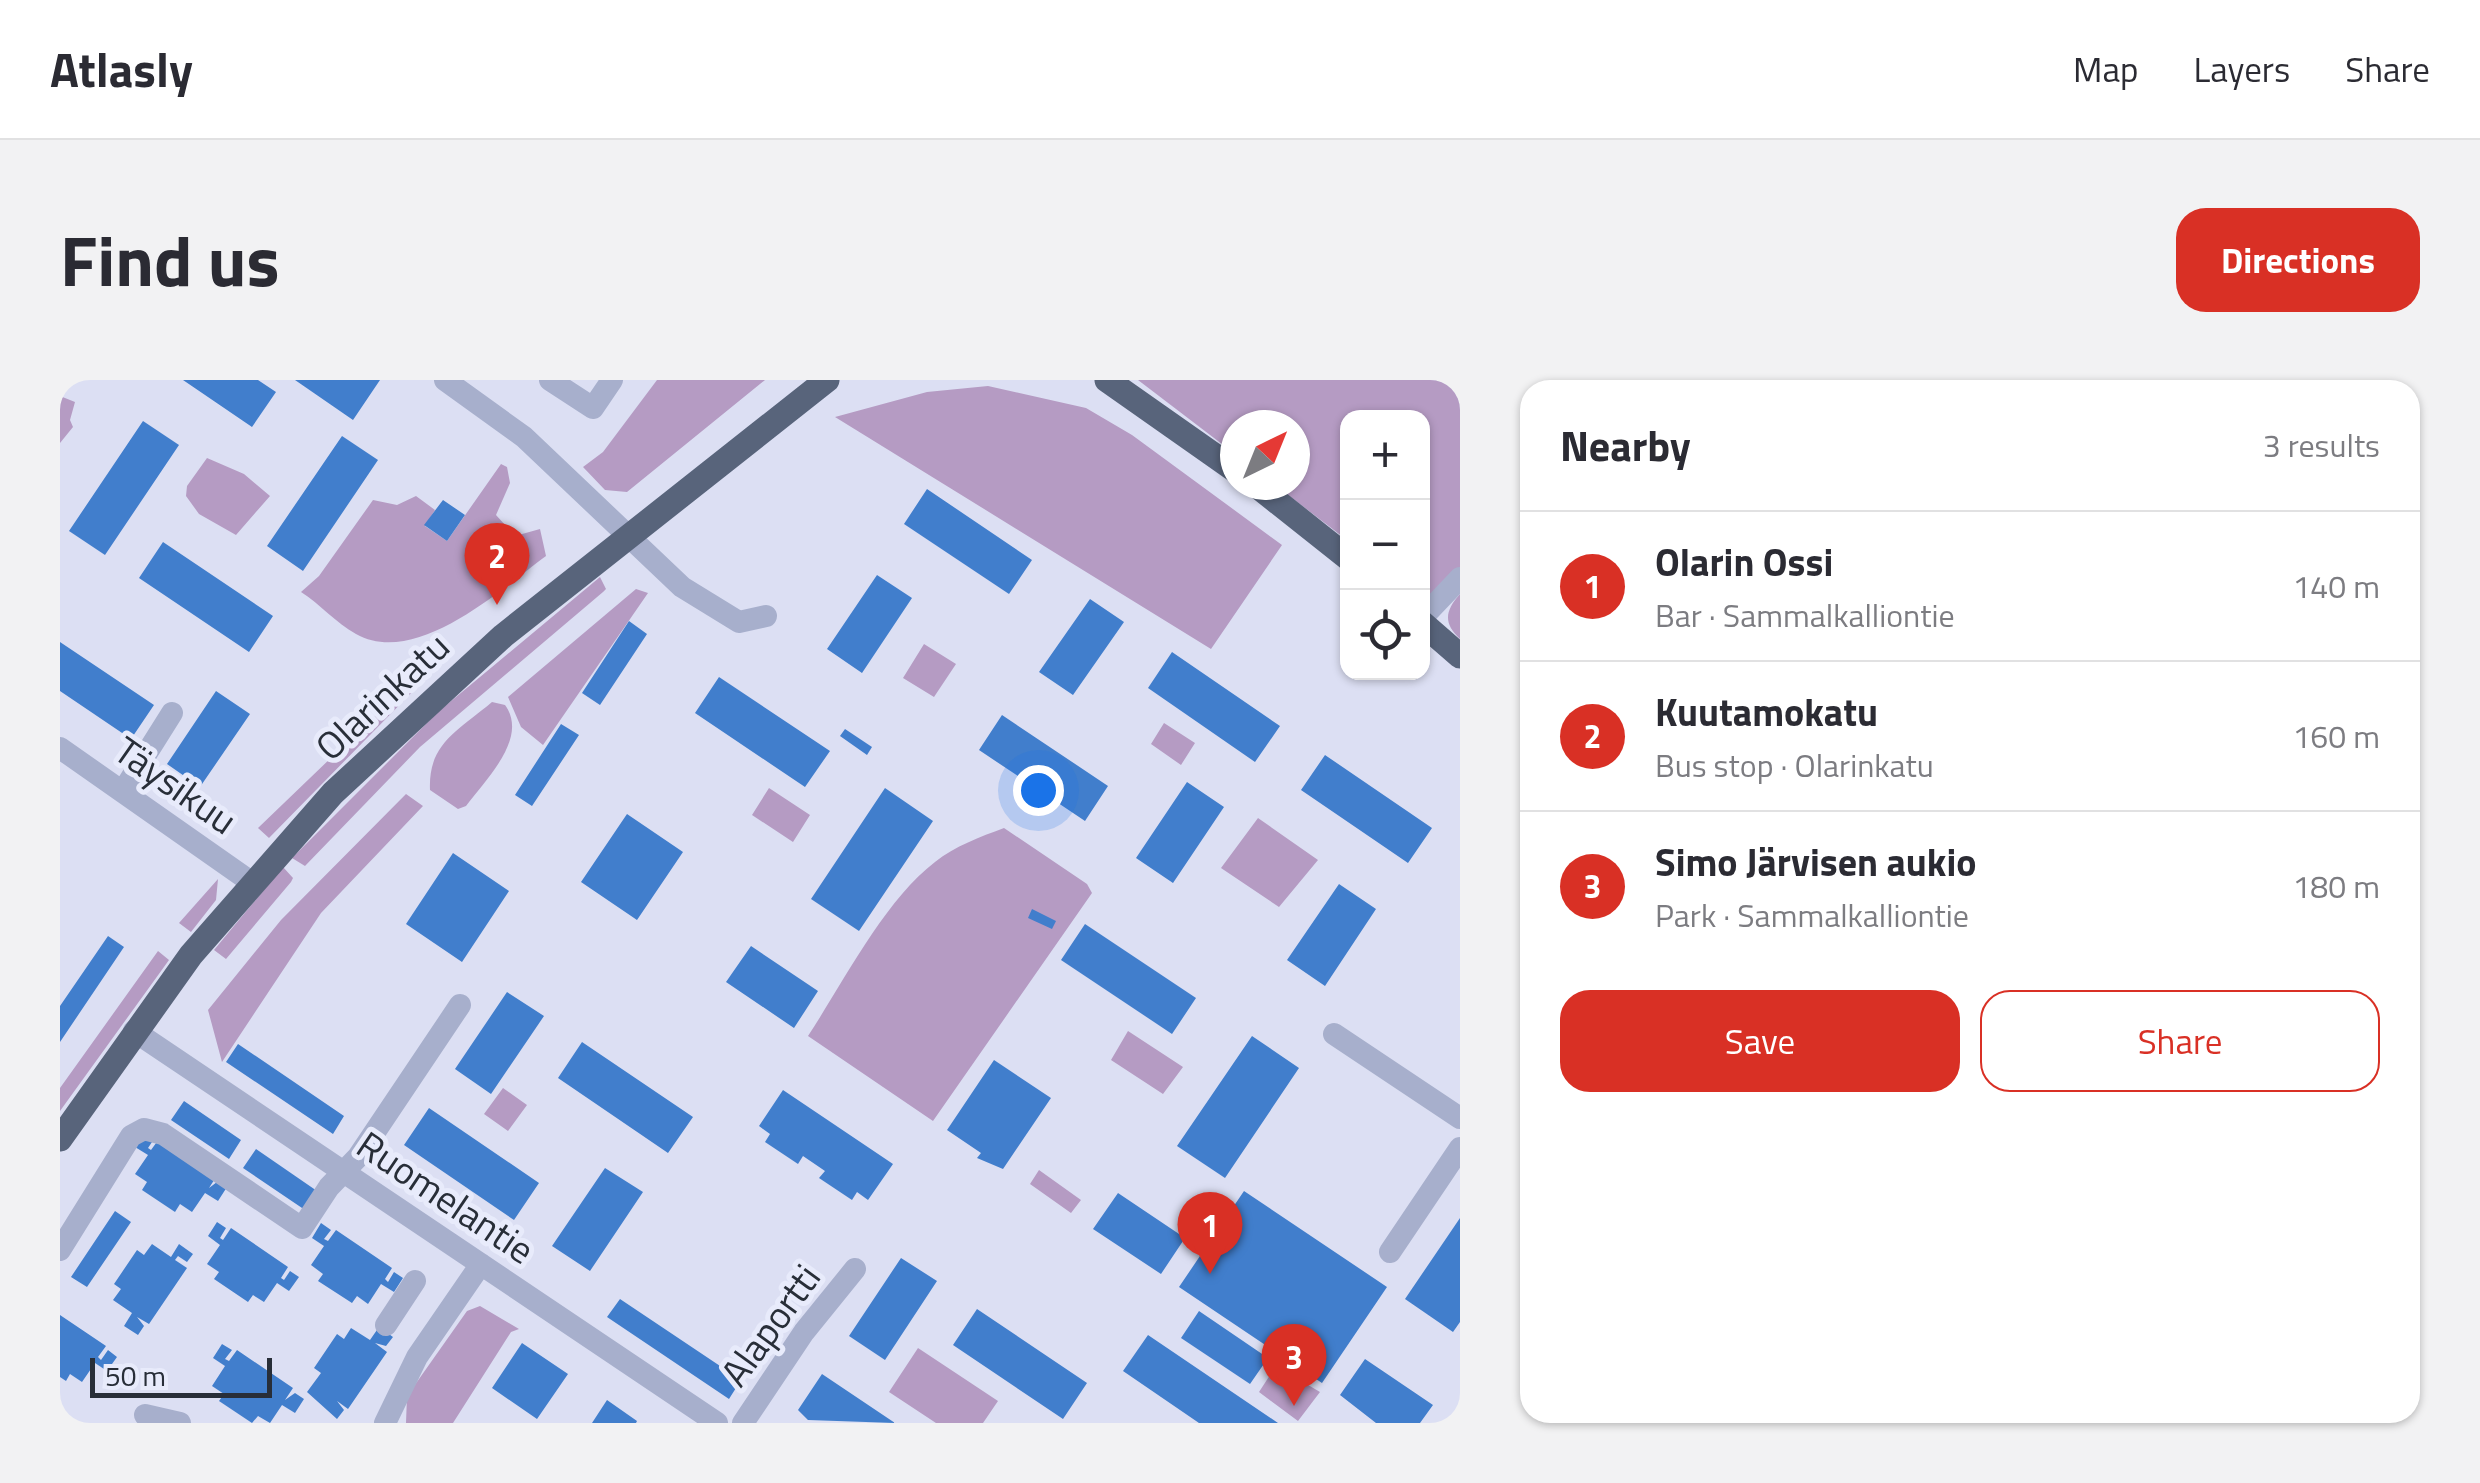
<!DOCTYPE html>
<html lang="en">
<head>
<meta charset="utf-8">
<style>
  body { margin:0; font-family:"Titillium Web",sans-serif; background:#f2f2f3; color:#2b2b33 }
  .controls { position:absolute; right:30px; top:30px; display:grid; overflow:hidden; border-radius:20px; box-shadow:0 2px 8px #0004 }
  .controls button { width:90px; height:90px; display:grid; place-items:center; padding:0; border:0; border-bottom:2px solid #e1e1e2; background:#fff; color:#2b2b33; font:50px sans-serif }
  .compass { position:absolute; left:1160px; top:30px; width:90px; height:90px; border-radius:50%; background:#fff; box-shadow:0 2px 8px #0004; rotate:43deg }
  .scale { position:absolute; left:30px; bottom:25px; width:182px; box-sizing:border-box; padding-left:10px; border:5px solid #282e38; border-top:0; font-size:28px; line-height:35px; white-space:nowrap; color:#282e38; -webkit-text-stroke:8px #e8ebfb; paint-order:stroke }
  .you { position:absolute; left:978px; top:410px; width:35px; height:35px; margin:-25px; border:8px solid #fff; border-radius:50%; background:#1a73e8; box-shadow:0 0 0 15px #1a73e833 }
  .badge { display:grid; place-items:center; width:65px; height:65px; border-radius:50%; background:#d93025; color:#fff; font-size:32px; font-weight:700 }
  .pin { position:absolute; translate:-50% -82px; filter:drop-shadow(0 2px 5px #0008) }
  .pin::after { content:''; position:absolute; top:52px; width:35px; height:30px; background:inherit; clip-path:polygon(0 0,100% 0,50% 100%) }
  .list { margin:0; padding:0; list-style:none }
  h2 { display:flex; justify-content:space-between; align-items:center; height:130px; margin:0; padding:0 40px; font-size:42px }
  h2 small { font-size:32px; font-weight:400; color:#7c7c81 }
  .list li { display:grid; grid-template-columns:65px 1fr auto; gap:30px; align-items:center; box-sizing:border-box; height:150px; padding:0 40px; border-top:2px solid #e1e1e2 }
  .list b { display:block; font-size:38px; white-space:nowrap }
  .list p { margin:0; font-size:32px; white-space:nowrap; color:#7c7c81 }
  .list em { font-size:32px; font-style:normal; color:#7c7c81 }
  .actions { display:flex; gap:20px; padding:30px 40px }
  .actions a { flex:1; padding:22px 0; border:2px solid #d93025; border-radius:30px; text-align:center; font-size:35px; color:#d93025 }
  .actions .main { background:#d93025; color:#fff }
  .icon { flex:none; width:55px; height:55px; fill:none; stroke:currentColor; stroke-width:2; stroke-linecap:round; stroke-linejoin:round }
  .map { position:relative; flex:none; width:1400px; height:1043px; overflow:hidden; border-radius:30px }
  header { display:flex; align-items:center; gap:60px; box-sizing:border-box; height:140px; padding:0 50px; background:#fff; border-bottom:2px solid #e1e1e2 }
  header strong { font-size:48px }
  nav { display:flex; gap:55px; margin-inline-start:auto; font-size:35px }
  .intro { display:flex; align-items:center; justify-content:space-between; box-sizing:border-box; height:240px; padding:0 60px }
  h1 { margin:0; font-size:70px }
  .button { padding:25px 45px; border-radius:30px; background:#d93025; color:#fff; font-size:35px; font-weight:700 }
  main { display:flex; gap:60px; padding:0 60px }
  aside { flex:1; background:#fff; border-radius:30px; box-shadow:0 2px 8px #0004 }
  .map>svg:first-child { display:block }
  .green { fill:#b59bc3 }
  .building { fill:#417ecc }
  .lines { fill:none; stroke-linecap:round; stroke-linejoin:round }
  .minor { stroke:#a7afcc; stroke-width:22 }
  .major { stroke:#58647b; stroke-width:25 }
  .labels { text-anchor:middle; dominant-baseline:central; stroke-width:10; stroke-linejoin:round; paint-order:stroke }
  .street-label { font-size:38px; fill:#282e38; stroke:#e8ebfb }
</style>
</head>
<body>
<header>
<strong>Atlasly</strong>
<nav><a>Map</a><a>Layers</a><a>Share</a></nav>
</header>
<div class="intro"><h1>Find us</h1><a class="button">Directions</a></div>
<main>
<div class="map">
<svg width="1400" height="1043" viewBox="0 0 1400 1043">
  <rect width="100%" height="100%" fill="#dcdff3"/>
  <path class="green" d="M597 0H705L567 112 545 110 523 87 543 72Z
    M1078 0H1400V190L1370 217H1363L1362 38H1288L1287 160 1215 105H1235V45H1175V74Z
    M928 6 1026 28 1072 55 1222 165 1151 269 775 37 867 12Z
    M0 16 15 22 10 40 13 47 0 63Z
    M147 78 184 94 210 116 176 155 139 134 126 116 127 106Z
    M441 84 447 87 450 103 436 135 455 156 480 149 486 176C441 209 356 288 296 254 276 243 260 224 241 212L259 196 313 120 337 125 356 116 375 130 365 146 387 161Z
    M540 197 546 209 543 212 360 367 245 486 232 478 378 332Z
    M576 209 588 213 483 365 461 347 448 317Z
    M1400 214V259C1383 243 1385 231 1400 214Z
    M864 264 896 284 874 317 843 298Z
    M352 300 362 302 209 458 198 448Z
    M432 322 445 325C469 358 426 399 406 426L398 429 370 410C368 363 398 351 432 322Z
    M1104 343 1135 363 1121 385 1091 364Z
    M709 408 750 435 733 462 692 435Z
    M346 414 363 426 261 533 162 682 148 630 221 540Z
    M1198 438 1258 480 1219 527 1161 488Z
    M944 448 1027 504 1032 513 873 741 748 656C783 603 824 521 875 482 895 466 920 457 944 448Z
    M223 487 233 498 231 502 166 579 154 570Z
    M158 499 156 520 131 552 119 543Z
    M98 571 109 580 0 731V708Z
    M1068 651 1123 687 1103 714 1051 680Z
    M443 708 467 725 448 751 424 734Z
    M979 790 1021 820 1011 833 970 804Z
    M420 926 459 949 451 952 393 1043H346L347 1016 407 931Z
    M858 968 938 1021 923 1043H876L829 1012Z
    M1216 986 1260 1012 1238 1041 1199 1012Z"/>
  <path class="building" d="M123 0H198L216 12 192 47Z
    M235 0H320L293 40Z
    M83 41 119 65 45 175 9 151Z
    M282 56 318 80 243 191 207 166Z
    M867 109 972 180 949 214 844 144Z
    M383 120 405 135 387 161 364 145Z
    M103 162 213 236 189 272 79 198Z
    M817 195 852 218 802 293 767 269Z
    M1030 219 1064 242 1013 315 979 292Z
    M569 241 587 254 540 325 522 313Z
    M0 262 94 325 71 359 0 311Z
    M1112 272 1220 346 1195 382 1088 308Z
    M659 297 770 371 745 407 635 333Z
    M156 311 190 334 140 407 107 384Z
    M942 335 1048 406 1025 441 919 370Z
    M501 344 519 355 472 426 455 415Z
    M785 349 812 367 807 375 780 356Z
    M1265 375 1372 448 1348 483 1241 410Z
    M1127 402 1164 427 1113 503 1076 478Z
    M825 408 873 441 799 551 751 519Z
    M567 434 623 472 577 540 521 502Z
    M393 473 449 511 402 582 346 544Z
    M1279 504 1316 529 1265 606 1227 580Z
    M972 529 996 541 992 549 968 538Z
    M1025 544 1136 618 1112 654 1001 580Z
    M48 556 64 567 0 662V626Z
    M691 566 758 611 734 648 666 602Z
    M447 612 484 636 431 714 395 689Z
    M1192 656 1239 688 1165 798 1117 766Z
    M522 662 633 737 608 773 498 698Z
    M178 664 284 736 273 754 166 682Z
    M934 680 991 718 943 789 917 778 921 773 887 750Z
    M723 710 833 784 808 820 797 812 792 820 759 798 765 791 743 776 738 784 705 762 710 754 699 746Z
    M124 721 181 760 169 779 111 740Z
    M369 728 479 803 454 840 344 765Z
    M85 753 94 759 88 768 91 770 99 759 156 797 149 808 157 802 167 807 158 821 145 813 132 832 120 824 115 832 82 810 87 802 75 794 88 775 75 767Z
    M196 769 257 811 245 830 183 788Z
    M545 788 583 812 530 891 492 866Z
    M1184 811 1327 907 1262 1003 1119 907Z
    M1058 813 1125 858 1101 894 1033 849Z
    M55 831 71 842 27 907 11 897Z
    M1400 838V942L1393 952 1345 919Z
    M157 842 166 848 160 858 163 860 171 848 228 887 221 898 224 900 230 891 239 897 229 911 217 903 204 922 193 915 188 922 154 899 159 892 147 884 160 865 148 856Z
    M261 843 271 850 264 859 268 861 276 850 332 888 325 899 328 902 334 892 343 898 334 912 321 904 308 924 297 916 292 923 258 901 263 894 251 885 264 866 252 858Z
    M92 864 111 877 119 864 133 874 127 882 118 876 115 880 127 888 89 944 77 937 84 946 78 955 64 946 72 933 53 920 61 909 54 904 77 870 84 875Z
    M841 878 877 901 825 980 789 956Z
    M560 919 681 1000 669 1019 547 937Z
    M917 929 1027 1003 1003 1039 893 965Z
    M1139 931 1208 978 1190 1004 1121 958Z
    M0 935 46 966 38 977 41 980 48 970 57 977 47 991 35 983 22 1002 10 994 6 1001 0 997Z
    M319 947 333 957 326 966 315 963 327 972 288 1029 277 1021 284 1030 277 1039 247 1012 261 993 254 988 277 954 284 959 291 948 310 960Z
    M710 947 723 958 714 968 702 957Z
    M1088 955 1218 1043H1139L1063 991Z
    M462 963 508 994 477 1039 432 1008Z
    M162 964 172 970 165 979 169 981 177 970 233 1008 225 1020 235 1013 244 1019 235 1033 222 1025 210 1043 198 1036 192 1043 159 1021 164 1014 152 1006 165 986 153 978Z
    M1305 979 1373 1025 1360 1043H1316L1280 1015Z
    M762 994 835 1043 748 1040 738 1030Z
    M547 1020 577 1041 576 1043H532Z"/>
  <g class="lines">
    <path class="minor" d="M385 0 464 57 622 207 679 242 706 236
      M490 0 533 28 552 0
      M1362 238 1400 198
      M0 368 191 502
      M63 411 112 333
      M74 651 657 1043
      M1274 654 1400 738
      M0 870 71 756 84 749 103 754 242 848 269 807 298 777 400 625
      M1330 872 1400 768
      M326 945 355 901
      M85 1035 120 1043
      M325 1043 357 977 421 884
      M683 1043 744 952 795 889"/>
    <path class="major" d="M1047 0 1175 90
      M1196 105 1288 178
      M1362 243 1400 276
      M0 759 131 575 273 413 443 256 767 0"/>
  </g>
  <g class="labels">
    <g class="street-label">
      <text transform="translate(322 316) rotate(-43)">Olarinkatu</text>
      <text transform="translate(116 405) rotate(35)">Täysikuu</text>
      <text transform="translate(386 817) rotate(34)">Ruomelantie</text>
      <text transform="translate(710 945) rotate(-54)">Alaportti</text>
    </g>
  </g>
</svg>
<div class="controls">
<button>+</button>
<button>−</button>
<button><svg class="icon" aria-label="locate" viewBox="0 0 24 24"><circle cx="12" cy="12" r="6"/><path d="M12 2v4M12 18v4M2 12h4M18 12h4"/></svg></button>
</div>
<svg class="compass" viewBox="-18 -18 36 36"><path d="M0-13l5 13h-10z" fill="#e53935"/><path d="M0 13l5-13h-10z" fill="#7c7c81"/></svg>
<div class="scale">50 m</div>
<div class="you"></div>
<div class="pin badge" style="left:1150px;top:894px">1</div>
<div class="pin badge" style="left:437px;top:225px">2</div>
<div class="pin badge" style="left:1234px;top:1026px">3</div>
</div>
<aside>
<h2>Nearby<small>3 results</small></h2>
<ul class="list">
<li><span class="badge">1</span><div><b>Olarin Ossi</b><p>Bar · Sammalkalliontie</p></div><em>140 m</em></li>
<li><span class="badge">2</span><div><b>Kuutamokatu</b><p>Bus stop · Olarinkatu</p></div><em>160 m</em></li>
<li><span class="badge">3</span><div><b>Simo Järvisen aukio</b><p>Park · Sammalkalliontie</p></div><em>180 m</em></li>
</ul>
<div class="actions"><a class="main">Save</a><a>Share</a></div>
</aside>
</main>
</body>
</html>
